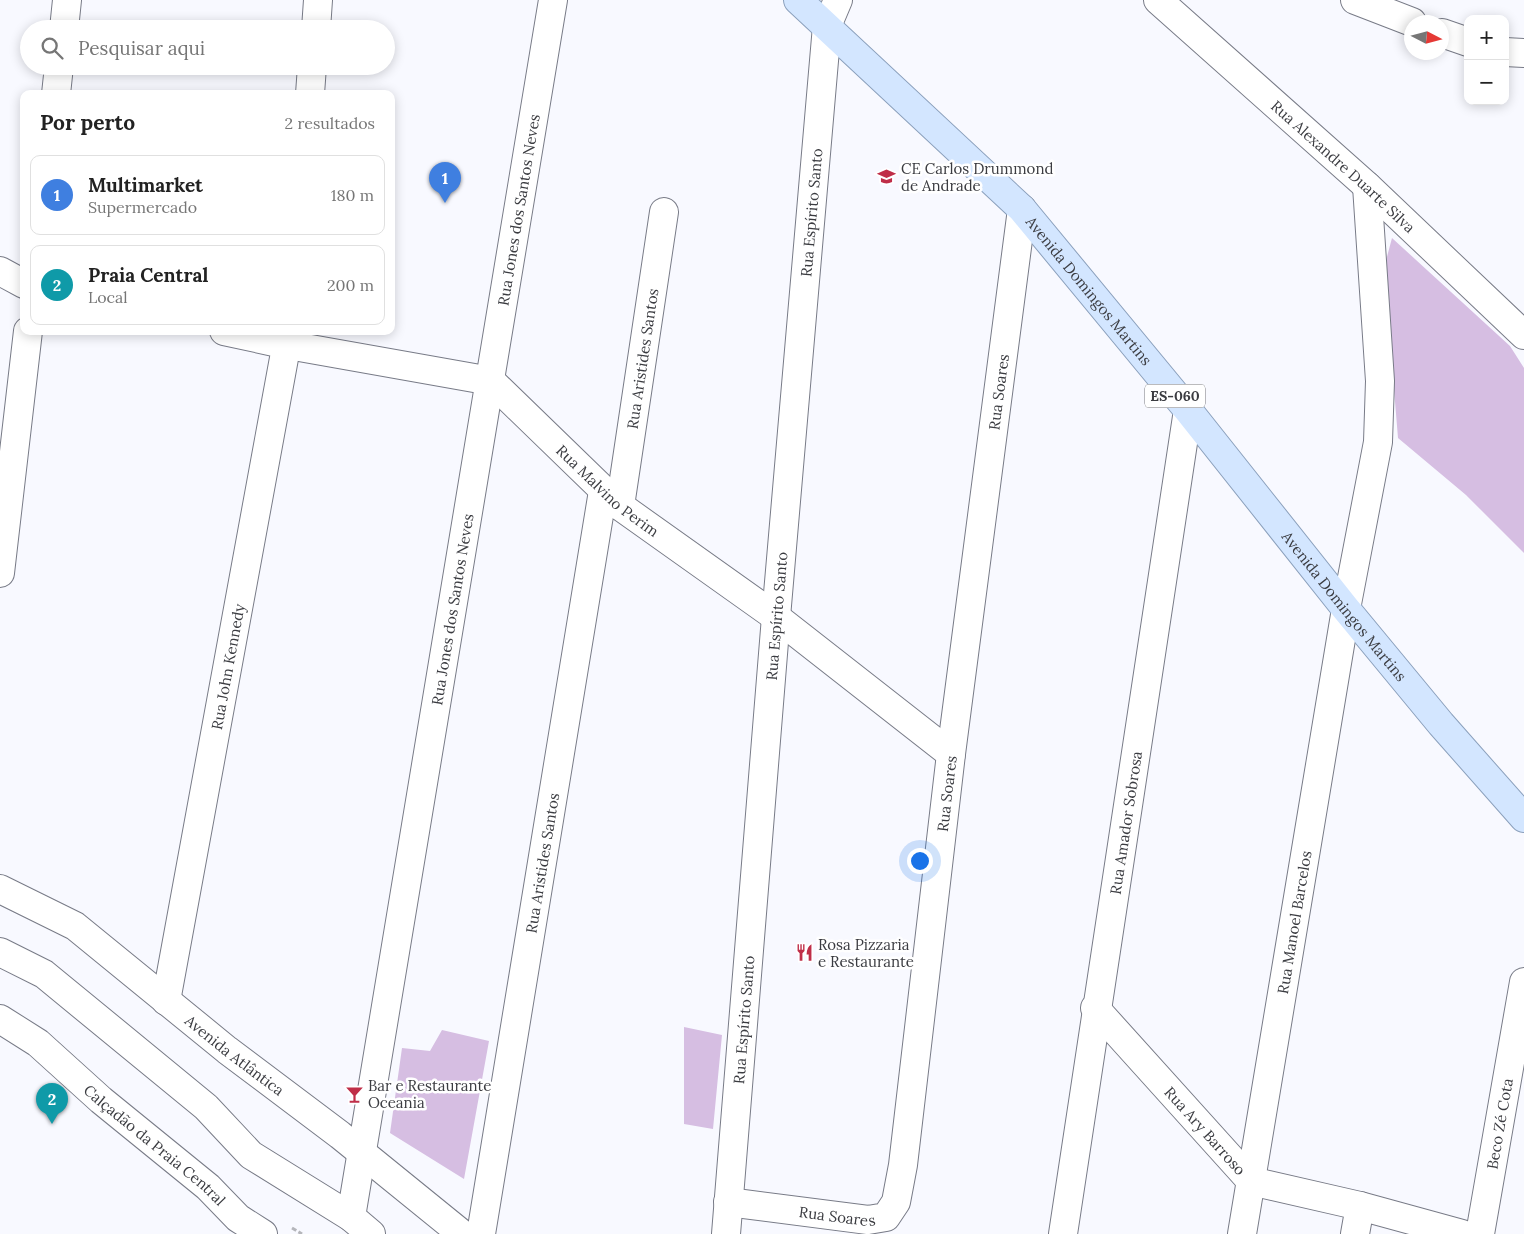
<!DOCTYPE html>
<html lang="pt">
<head>
<meta charset="utf-8">
<style>
  body { margin:0; font-family:Lora,serif; background:#f6f6f6; color:#222 }
  .controls { position:absolute; right:15px; top:15px; display:grid; overflow:hidden; border-radius:10px; box-shadow:0 2px 12px #0003 }
  .controls button { width:45px; height:45px; display:grid; place-items:center; padding:0; border:0; border-bottom:1px solid #e0e0e0; background:#fff; color:#222; font:25px sans-serif }
  .compass { position:absolute; left:1404px; top:15px; width:45px; height:45px; border-radius:50%; background:#fff; box-shadow:0 2px 12px #0003; rotate:96deg }
  .you { position:absolute; left:919px; top:860px; width:18px; height:18px; margin:-12px; border:4px solid #fff; border-radius:50%; background:#1a73e8; box-shadow:0 0 0 8px #1a73e833 }
  .badge { display:grid; place-items:center; width:32px; height:32px; border-radius:50%; background:#7c3aed; color:#fff; font-size:16px; font-weight:700 }
  .pin { position:absolute; translate:-50% -41px; filter:drop-shadow(0 1px 2px #0008) }
  .pin::after { content:''; position:absolute; top:26px; width:18px; height:15px; background:inherit; clip-path:polygon(0 0,100% 0,50% 100%) }
  .list { margin:0; padding:0; list-style:none }
  h2 { display:flex; justify-content:space-between; align-items:center; height:65px; margin:0; padding:0 20px; font-size:21px }
  h2 small { font-size:16px; font-weight:400; color:#767676 }
  .list li { display:grid; grid-template-columns:32px 1fr auto; gap:15px; align-items:center; box-sizing:border-box; height:80px; margin:0 10px 10px; padding:0 10px; border:1px solid #e0e0e0; border-radius:10px }
  .list b { display:block; font-size:19px; white-space:nowrap }
  .list p { margin:0; font-size:16px; white-space:nowrap; color:#767676 }
  .list em { font-size:16px; font-style:normal; color:#767676 }
  .icon { flex:none; width:28px; height:28px; fill:none; stroke:currentColor; stroke-width:2; stroke-linecap:round; stroke-linejoin:round }
  .map { position:relative; flex:none; width:1524px; height:1234px; overflow:hidden }
  .search { position:absolute; background:#fff; box-shadow:0 2px 12px #0003; left:20px; top:20px; width:375px; height:55px; display:flex; align-items:center; gap:12px; box-sizing:border-box; padding:0 18px; border-radius:28px; color:#767676; font-size:19px }
  .panel { position:absolute; background:#fff; box-shadow:0 2px 12px #0003; left:20px; top:90px; width:375px; height:245px; border-radius:10px }
  .map>svg:first-child { display:block }
  .green { fill:#d6bee2 }
  .lines { fill:none; stroke-linecap:round; stroke-linejoin:round }
  .street-casing { stroke:#787b87; stroke-width:30 }
  .secondary-casing { stroke:#787b87; stroke-width:30 }
  .primary-casing { stroke:#8ba0bc; stroke-width:30 }
  .path { stroke:#b5b6bb; stroke-width:3; stroke-dasharray:5 2.5; stroke-linecap:butt }
  .street { stroke:#fff; stroke-width:28 }
  .secondary { stroke:#fff; stroke-width:28 }
  .primary { stroke:#d3e6ff; stroke-width:28 }
  .labels { text-anchor:middle; dominant-baseline:central; stroke-width:5; stroke-linejoin:round; paint-order:stroke }
  .shield { fill:#fff; stroke:#76767a; stroke-width:1 }
  .shield-label { font-size:14px; font-weight:bold; fill:#3b3c41 }
  .street-label { font-size:15px; fill:#3b3c41; stroke:#fff }
  .poi-label { font-size:15px; fill:#3b3c41; stroke:#fff; text-anchor:start }
</style>
</head>
<body>
<div class="map">
<svg width="1524" height="1234" viewBox="0 0 1524 1234">
  <rect width="100%" height="100%" fill="#f8f9ff"/>
  <path class="green" d="M1392 238 1510 346 1524 368V553L1466 495 1398 438 1384 268Z
    M684 1027 722 1035 713 1129 684 1124Z
    M442 1030 489 1041 464 1179 390 1133 402 1048 430 1051Z"/>
  <g class="lines">
    <defs>
      <g id="street">
        <path d="M1355 0 1412 22"/>
        <path d="M64 29 67 0"/>
        <path d="M316 29 318 0"/>
        <path d="M1442 33 1468 42"/>
        <path d="M1505 52 1524 53"/>
        <path d="M56 94 59 66"/>
        <path d="M310 94 312 66"/>
        <path d="M0 271 24 284"/>
        <path id="s1" d="M224 331 288 345 491 381 620 506 776 617 951 754"/>
        <path id="s2" d="M620 506 664 212"/>
        <path d="M0 573 28 331"/>
        <path id="s3" d="M166 1001 289 331"/>
        <path id="s4" d="M1095 1008 1251 1181 1360 1206 1462 1234"/>
        <path id="s5" d="M0 1019 38 1043 101 1100 208 1187 238 1218 263 1234"/>
        <path id="s6" d="M728 1202 868 1220 886 1217 896 1202 903 1165 951 754 1022 209"/>
        <path id="s7" d="M481 1234 603 491"/>
        <path id="s8" d="M726 1234 776 617 827 26"/>
        <path id="s9" d="M1063 1234 1188 410"/>
        <path id="s10" d="M1242 1234 1346 609 1378 442 1380 381 1367 186"/>
        <path d="M1355 1234 1360 1206"/>
        <path id="s11" d="M1480 1234 1524 982"/>
      </g>
      <g id="secondary">
        <path id="s12" d="M1158 0 1367 186 1524 335"/>
        <path d="M827 26 838 0"/>
        <path id="s13" d="M0 889 75 926 227 1050 340 1135 462 1234"/>
        <path d="M0 952 44 974 206 1107 251 1155 351 1217 371 1234"/>
        <path id="s14" d="M351 1217 553 0"/>
      </g>
      <g id="primary">
        <path id="s15" d="M798 0 1022 209 1188 410 1346 609 1441 724 1524 818"/>
      </g>
    </defs>
    <use href="#street" class="street-casing"/>
    <use href="#secondary" class="secondary-casing"/>
    <use href="#primary" class="primary-casing"/>
    <path class="path" d="M292 1228 302 1234"/>
    <use href="#street" class="street"/>
    <use href="#secondary" class="secondary"/>
    <use href="#primary" class="primary"/>
  </g>
  <defs>
    <symbol id="school-bare" viewBox="-9 -9 18 18"><path d="M0-5L7-2L0 1L-7-2ZM-4 1L0 2.5L4 1V4Q0 6-4 4Z" fill="#bf2e48" stroke="#fff" stroke-width="2.5" paint-order="stroke"/></symbol>
    <symbol id="restaurant-bare" viewBox="-9 -9 18 18"><path d="M-5-6h1v4h1v-4h1v4h1v-4h1v5L-1.5 .5V6h-2V.5L-5-1ZM5-6V6H3V1.5H1.5Q1.5-4 5-6Z" fill="#bf2e48" stroke="#fff" stroke-width="2.5" paint-order="stroke"/></symbol>
    <symbol id="bar-bare" viewBox="-9 -9 18 18"><path d="M-6-5H6L.8 .8V4.5H3.5V6h-7V4.5H-.8V.8Z" fill="#bf2e48" stroke="#fff" stroke-width="2.5" paint-order="stroke"/></symbol>
  </defs>
  <g fill-rule="evenodd">
    <use href="#school-bare" x="874" y="164" width="25" height="25"/>
    <use href="#restaurant-bare" x="792" y="940" width="25" height="25"/>
    <use href="#bar-bare" x="342" y="1082" width="25" height="25"/>
  </g>
  <g class="labels">
    <rect class="shield" x="1145" y="384.5" width="60" height="23" rx="4"/>
    <g class="shield-label">
      <text x="1175" y="396">ES-060</text>
    </g>
    <g class="street-label">
      <text stroke="none"><textPath href="#s12" startOffset="249">Rua Alexandre Duarte Silva</textPath></text>
      <text stroke="none"><textPath href="#s14" startOffset="1021">Rua Jones dos Santos Neves</textPath></text>
      <text stroke="none"><textPath href="#s8" startOffset="1025">Rua Espírito Santo</textPath></text>
      <text stroke="none"><textPath href="#s15" startOffset="412">Avenida Domingos Martins</textPath></text>
      <text stroke="none"><textPath href="#s2" startOffset="149">Rua Aristides Santos</textPath></text>
      <text stroke="none"><textPath href="#s6" startOffset="994">Rua Soares</textPath></text>
      <text stroke="none"><textPath href="#s1" startOffset="432">Rua Malvino Perim</textPath></text>
      <text stroke="none"><textPath href="#s15" startOffset="818">Avenida Domingos Martins</textPath></text>
      <text stroke="none"><textPath href="#s14" startOffset="616">Rua Jones dos Santos Neves</textPath></text>
      <text stroke="none"><textPath href="#s8" startOffset="620">Rua Espírito Santo</textPath></text>
      <text stroke="none"><textPath href="#s3" startOffset="340">Rua John Kennedy</textPath></text>
      <text stroke="none"><textPath href="#s6" startOffset="589">Rua Soares</textPath></text>
      <text stroke="none"><textPath href="#s9" startOffset="416">Rua Amador Sobrosa</textPath></text>
      <text stroke="none"><textPath href="#s7" startOffset="376">Rua Aristides Santos</textPath></text>
      <text stroke="none"><textPath href="#s10" startOffset="316">Rua Manoel Barcelos</textPath></text>
      <text stroke="none"><textPath href="#s8" startOffset="215">Rua Espírito Santo</textPath></text>
      <text stroke="none"><textPath href="#s13" startOffset="289">Avenida Atlântica</textPath></text>
      <text stroke="none"><textPath href="#s11" startOffset="112">Beco Zé Cota</textPath></text>
      <text stroke="none"><textPath href="#s4" startOffset="165">Rua Ary Barroso</textPath></text>
      <text stroke="none"><textPath href="#s5" startOffset="200">Calçadão da Praia Central</textPath></text>
      <text stroke="none"><textPath href="#s6" startOffset="110">Rua Soares</textPath></text>
    </g>
    <g class="poi-label">
      <text x="901" y="168">CE Carlos Drummond<tspan x="901" dy="17">de Andrade</tspan></text>
      <text x="818" y="944">Rosa Pizzaria<tspan x="818" dy="17">e Restaurante</tspan></text>
      <text x="368" y="1085">Bar e Restaurante<tspan x="368" dy="17">Oceania</tspan></text>
    </g>
  </g>
</svg>
<div class="controls">
<button>+</button>
<button>−</button>
</div>
<svg class="compass" viewBox="-18 -18 36 36"><path d="M0-13l5 13h-10z" fill="#e53935"/><path d="M0 13l5-13h-10z" fill="#767676"/></svg>
<div class="you"></div>
<div class="pin badge" style="left:445px;top:203px;background:#3f7fe0">1</div>
<div class="pin badge" style="left:52px;top:1124px;background:#0f9aa8">2</div>
<div class="search"><svg class="icon" aria-label="search" viewBox="0 0 24 24"><circle cx="10" cy="10" r="6"/><path d="M15 15l6 6"/></svg>Pesquisar aqui</div>
<section class="panel">
<h2>Por perto<small>2 resultados</small></h2>
<ul class="list">
<li><span class="badge" style="background:#3f7fe0">1</span><div><b>Multimarket</b><p>Supermercado</p></div><em>180 m</em></li>
<li><span class="badge" style="background:#0f9aa8">2</span><div><b>Praia Central</b><p>Local</p></div><em>200 m</em></li>
</ul>
</section>
</div>
</body>
</html>
